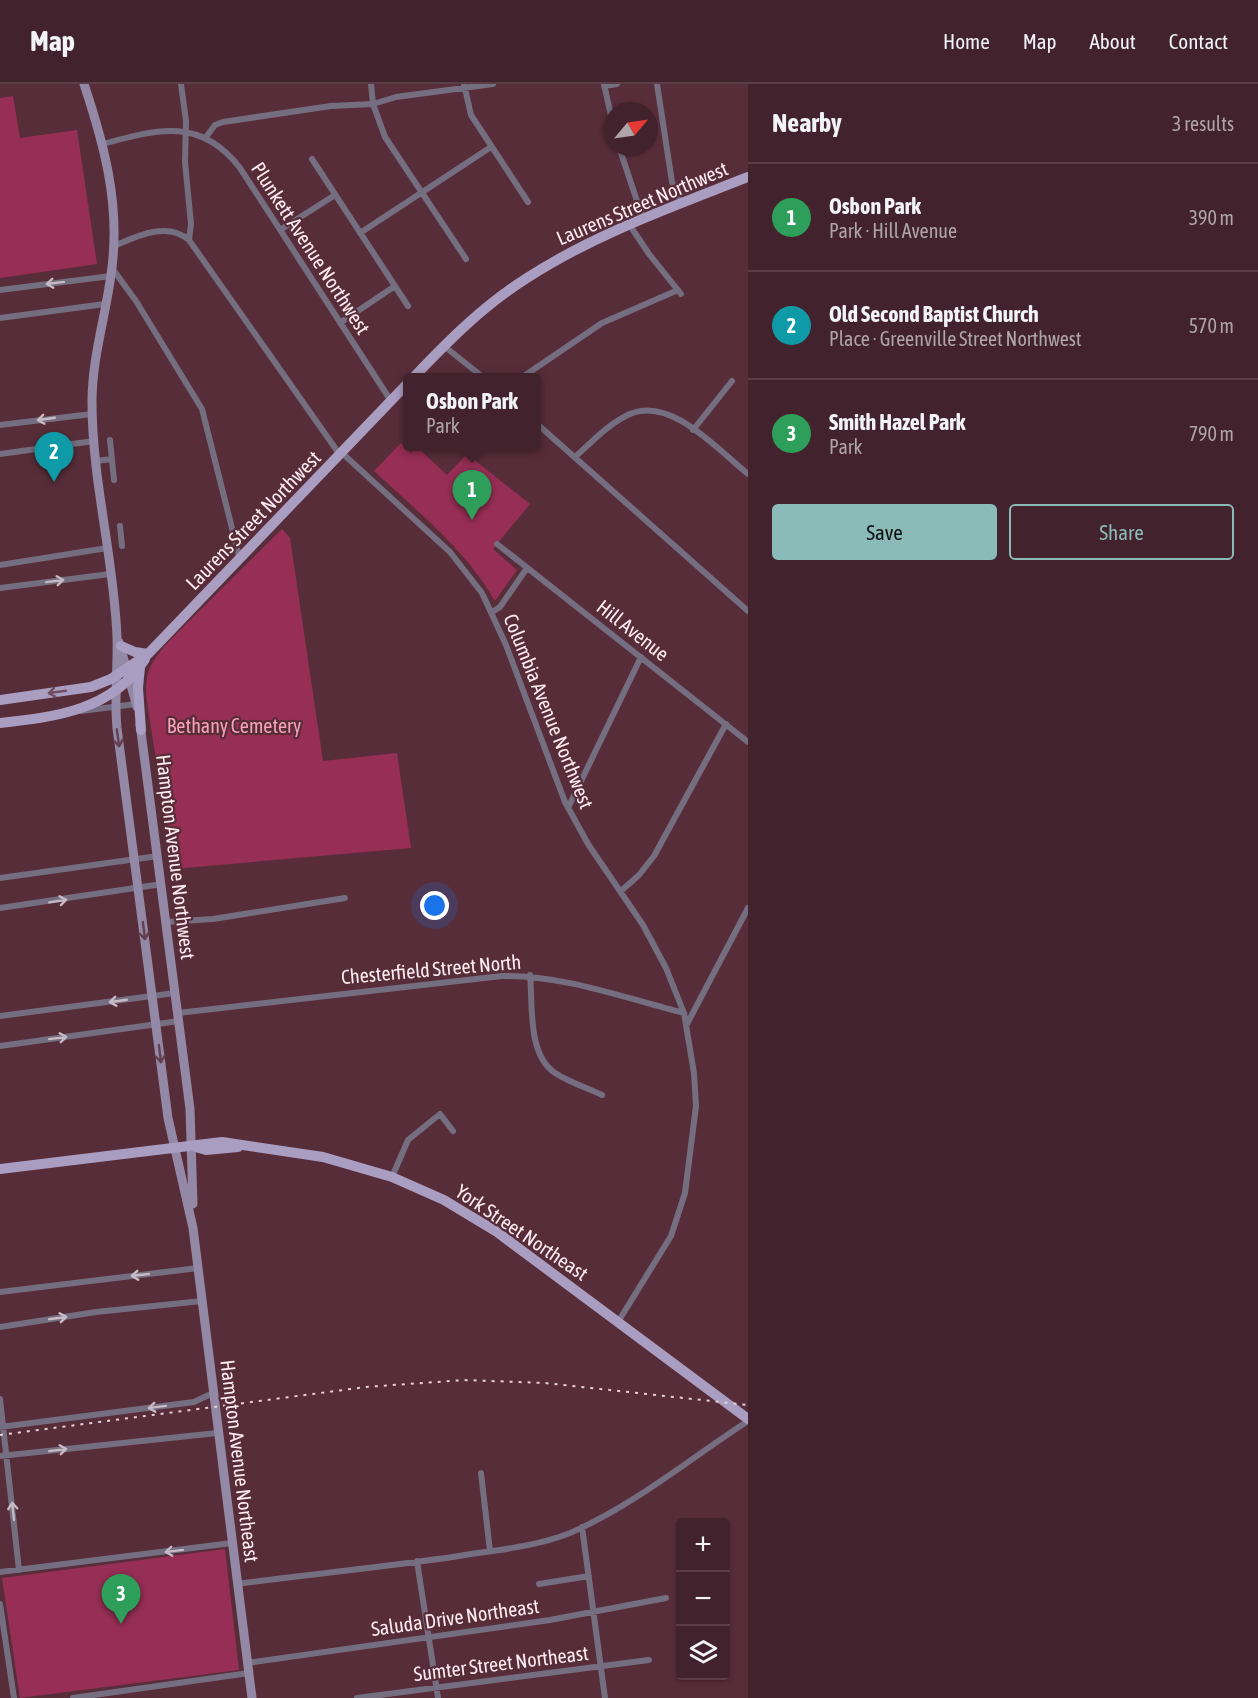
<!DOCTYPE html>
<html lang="en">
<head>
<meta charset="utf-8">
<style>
  body { margin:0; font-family:"Asap Condensed",sans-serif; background:#492a34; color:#f1f3f6 }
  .controls { position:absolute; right:18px; bottom:18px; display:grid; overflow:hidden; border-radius:6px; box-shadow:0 2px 4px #0004 }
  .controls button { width:54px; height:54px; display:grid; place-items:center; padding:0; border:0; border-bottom:2px solid #5a3f48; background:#42222c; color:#f1f3f6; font:30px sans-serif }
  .compass { position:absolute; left:604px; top:18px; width:54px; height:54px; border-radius:50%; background:#42222c; box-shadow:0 2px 4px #0004; rotate:61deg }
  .you { position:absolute; left:435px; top:822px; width:21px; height:21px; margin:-15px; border:4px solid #fff; border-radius:50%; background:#1a73e8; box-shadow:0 0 0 9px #1a73e833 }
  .badge { display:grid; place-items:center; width:39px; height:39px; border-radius:50%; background:#8bbbb9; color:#fff; font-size:20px; font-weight:700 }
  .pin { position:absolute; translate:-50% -50px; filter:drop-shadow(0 2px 3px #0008) }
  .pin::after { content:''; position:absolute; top:32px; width:21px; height:18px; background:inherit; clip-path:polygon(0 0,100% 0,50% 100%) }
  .popup { position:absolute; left:403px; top:289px; width:138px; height:78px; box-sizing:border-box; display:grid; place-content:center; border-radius:6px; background:#42222c; filter:drop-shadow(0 2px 4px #0005); font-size:20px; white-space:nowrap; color:#aea4a9 }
  .popup b { font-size:22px; color:#f1f3f6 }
  .popup::after { content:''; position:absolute; left:50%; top:100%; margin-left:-12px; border:12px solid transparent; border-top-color:#42222c }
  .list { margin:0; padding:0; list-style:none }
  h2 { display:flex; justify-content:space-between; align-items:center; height:78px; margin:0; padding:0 24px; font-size:26px }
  h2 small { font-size:20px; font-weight:400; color:#aea4a9 }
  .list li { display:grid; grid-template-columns:39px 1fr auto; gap:18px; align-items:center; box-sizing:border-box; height:108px; padding:0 24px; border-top:2px solid #5a3f48 }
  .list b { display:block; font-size:22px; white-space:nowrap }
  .list p { margin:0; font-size:20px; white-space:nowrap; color:#aea4a9 }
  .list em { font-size:20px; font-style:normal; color:#aea4a9 }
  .actions { display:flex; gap:12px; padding:18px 24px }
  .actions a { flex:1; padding:14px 0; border:2px solid #8bbbb9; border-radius:6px; text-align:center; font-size:21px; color:#8bbbb9 }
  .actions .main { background:#8bbbb9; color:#111 }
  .icon { flex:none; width:33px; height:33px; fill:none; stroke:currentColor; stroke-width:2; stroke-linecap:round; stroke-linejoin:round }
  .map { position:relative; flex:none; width:748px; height:1614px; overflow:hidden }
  header { display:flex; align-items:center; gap:36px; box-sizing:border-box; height:84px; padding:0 30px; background:#42222c; border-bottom:2px solid #5a3f48 }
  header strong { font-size:28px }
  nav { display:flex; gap:33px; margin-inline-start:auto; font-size:21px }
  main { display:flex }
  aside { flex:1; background:#42222c }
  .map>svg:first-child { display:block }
  .green { fill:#972e55 }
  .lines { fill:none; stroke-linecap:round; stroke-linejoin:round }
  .street { stroke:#746e80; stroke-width:6 }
  .secondary { stroke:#9388a5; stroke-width:9 }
  .primary { stroke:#aa9dc2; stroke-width:10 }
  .rail { stroke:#e7d2d8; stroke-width:2; stroke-dasharray:3 6; stroke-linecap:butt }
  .oneway { stroke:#c7bac4 }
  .oneway2 { stroke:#714f63 }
  .oneway3 { stroke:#643f4f }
  .labels { text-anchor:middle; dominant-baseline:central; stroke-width:4.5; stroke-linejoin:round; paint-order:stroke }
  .street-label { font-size:20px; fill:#feecf1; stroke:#582d3a }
  .park-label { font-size:20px; fill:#f9a0ba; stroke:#582d3a }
</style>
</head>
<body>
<header>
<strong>Map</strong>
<nav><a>Home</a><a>Map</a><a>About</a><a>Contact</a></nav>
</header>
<main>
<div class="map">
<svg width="748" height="1614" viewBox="0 0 748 1614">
  <rect width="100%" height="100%" fill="#582d3a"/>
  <path class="green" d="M13 12 20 54 77 46 97 180 0 194V14Z
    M401 359 411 369 417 363 447 391 467 370 530 420 493 465 517 486 495 517C465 465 418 428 374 387Z
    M282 445 290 454 323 677 397 669 411 764 173 785 147 618C143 588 152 576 171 555Z
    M225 1465 239 1586 20 1614 2 1494Z"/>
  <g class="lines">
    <path class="street" d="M181 0 186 37 185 78 191 140 189 156
      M371 0 373 20 385 53 466 175
      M464 0 471 31 528 118
      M604 0 613 41
      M657 0 672 98 681 119
      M604 2 617 0
      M206 53 215 41 223 38 331 22 373 20 396 13 493 0
      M103 60C158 45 201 33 240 84L391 317
      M619 63 643 135
      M312 75 408 222
      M629 140 649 170 681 210
      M280 146 335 111
      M360 149 491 63
      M114 162C137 152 167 137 189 156L340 371
      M112 184 136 217 202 325 240 476
      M0 206 111 192
      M0 234 105 220
      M340 239 395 202
      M444 262 484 294
      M521 294 602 239 678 206
      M536 339 748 527
      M0 341 92 330
      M693 346 732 297
      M110 356 114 396
      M342 369 450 468 482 509 506 561 565 718 588 760 643 841 666 884 684 929 694 989 696 1022 685 1109 671 1152 618 1238
      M0 370 94 357
      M575 373C592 358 609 339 630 330 671 312 718 366 748 390
      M96 377 112 375
      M120 442 122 462
      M497 460 748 658
      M0 481 107 464
      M0 504 110 490
      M492 528 500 523 527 484
      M81 627 136 620
      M568 724 641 573
      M0 794 158 772
      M621 807 639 791 654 772 726 640
      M0 824 162 800
      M166 838 213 835 345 814
      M530 891C533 921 527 970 555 989 569 998 587 1004 602 1011
      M178 929 502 892C564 891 624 914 684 929
      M0 932 175 909
      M687 940 748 824
      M0 962 179 937
      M392 1093 408 1056 440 1030 453 1047
      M0 1208 198 1184
      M0 1243 96 1228 202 1217
      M0 1315 19 1486
      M0 1343 194 1318 213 1309
      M0 1372 217 1349
      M481 1389 490 1467
      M582 1443 605 1614
      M417 1477 438 1614
      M0 1488 232 1459
      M237 1500C311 1490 385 1483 459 1472 496 1466 535 1463 570 1449 633 1422 691 1374 748 1337
      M539 1500 589 1492
      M0 1520 14 1614
      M247 1579 550 1536 666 1514
      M73 1614 249 1589
      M357 1614 649 1576"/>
    <path class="secondary" d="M84 0C104 60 120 119 112 183 107 228 92 272 92 318 92 397 114 474 117 553 118 584 114 614 117 644L168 1034 193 1144 252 1614
      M119 558 137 623
      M140 640 190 1025 193 1120"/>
    <path class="primary" d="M413 294C448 257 484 221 527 194 595 150 672 123 748 93
      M121 562 135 568 148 570
      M140 583 138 604 141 646
      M0 616 91 603 111 595 148 570 408 299
      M0 639C56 633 113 626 145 575
      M192 1062 206 1066 238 1063
      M0 1085 222 1058 323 1073 392 1093 444 1116 497 1148 748 1335"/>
    <path class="rail" d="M0 1351 366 1303 464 1296 545 1299 748 1321"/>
  </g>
  <defs><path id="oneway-shaft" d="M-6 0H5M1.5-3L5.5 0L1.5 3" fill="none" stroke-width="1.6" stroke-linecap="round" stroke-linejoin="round" transform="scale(1.5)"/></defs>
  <g class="oneway">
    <use href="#oneway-shaft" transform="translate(55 199) rotate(173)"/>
    <use href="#oneway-shaft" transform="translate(46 335) rotate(172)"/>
    <use href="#oneway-shaft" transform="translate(55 497) rotate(-7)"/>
    <use href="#oneway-shaft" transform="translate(58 817) rotate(-9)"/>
    <use href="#oneway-shaft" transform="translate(118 917) rotate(172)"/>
    <use href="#oneway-shaft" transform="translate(58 954) rotate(-7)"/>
    <use href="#oneway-shaft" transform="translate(140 1191) rotate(174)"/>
    <use href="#oneway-shaft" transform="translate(58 1234) rotate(-8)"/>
    <use href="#oneway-shaft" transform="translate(157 1323) rotate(173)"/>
    <use href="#oneway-shaft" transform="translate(58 1366) rotate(-7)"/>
    <use href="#oneway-shaft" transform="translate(13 1427) rotate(-96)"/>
    <use href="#oneway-shaft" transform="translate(174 1467) rotate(173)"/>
  </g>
  <use class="oneway2" href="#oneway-shaft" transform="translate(57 608) rotate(172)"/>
  <g class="oneway3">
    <use href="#oneway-shaft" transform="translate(118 654) rotate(82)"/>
    <use href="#oneway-shaft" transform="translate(144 847) rotate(83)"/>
    <use href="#oneway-shaft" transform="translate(160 970) rotate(83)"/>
  </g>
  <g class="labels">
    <g class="street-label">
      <text transform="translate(642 119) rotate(-23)">Laurens Street Northwest</text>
      <text transform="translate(311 164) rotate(57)">Plunkett Avenue Northwest</text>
      <text transform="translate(253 436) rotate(-46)">Laurens Street Northwest</text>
      <text transform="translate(633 546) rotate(38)">Hill Avenue</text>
      <text transform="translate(549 627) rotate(68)">Columbia Avenue Northwest</text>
      <text transform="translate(176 773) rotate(83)">Hampton Avenue Northwest</text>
      <text transform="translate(431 885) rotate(-5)">Chesterfield Street North</text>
      <text transform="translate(522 1148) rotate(34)">York Street Northeast</text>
      <text transform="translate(240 1377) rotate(83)">Hampton Avenue Northeast</text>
      <text transform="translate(455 1533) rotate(-8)">Saluda Drive Northeast</text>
      <text transform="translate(501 1579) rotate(-7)">Sumter Street Northeast</text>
    </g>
    <g class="park-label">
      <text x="234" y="641">Bethany Cemetery</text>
    </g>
  </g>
</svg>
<div class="controls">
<button>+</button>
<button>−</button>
<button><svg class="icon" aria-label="layers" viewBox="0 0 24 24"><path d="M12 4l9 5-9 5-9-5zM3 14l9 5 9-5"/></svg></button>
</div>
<svg class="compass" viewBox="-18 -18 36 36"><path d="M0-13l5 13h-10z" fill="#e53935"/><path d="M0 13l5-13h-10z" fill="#aea4a9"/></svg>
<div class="you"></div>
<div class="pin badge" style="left:472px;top:436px;background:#2e9e5b">1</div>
<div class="popup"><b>Osbon Park</b>Park</div>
<div class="pin badge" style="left:54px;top:398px;background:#0f9aa8">2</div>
<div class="pin badge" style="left:121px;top:1540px;background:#2e9e5b">3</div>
</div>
<aside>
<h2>Nearby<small>3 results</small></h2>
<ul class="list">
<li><span class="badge" style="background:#2e9e5b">1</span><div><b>Osbon Park</b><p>Park · Hill Avenue</p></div><em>390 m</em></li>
<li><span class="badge" style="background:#0f9aa8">2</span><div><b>Old Second Baptist Church</b><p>Place · Greenville Street Northwest</p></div><em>570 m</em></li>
<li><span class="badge" style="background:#2e9e5b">3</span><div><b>Smith Hazel Park</b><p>Park</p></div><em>790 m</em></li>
</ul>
<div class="actions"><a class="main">Save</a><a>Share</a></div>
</aside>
</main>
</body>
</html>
